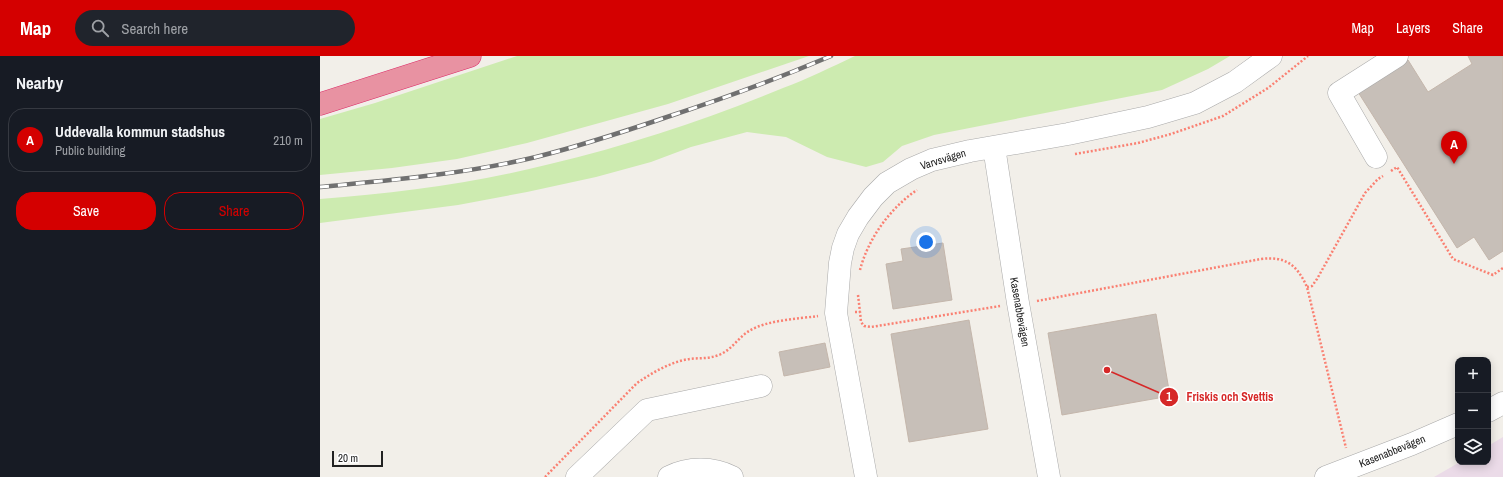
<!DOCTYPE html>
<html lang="en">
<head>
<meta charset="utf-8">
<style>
  body { margin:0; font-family:"Archivo Narrow",sans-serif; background:#20242c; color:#f1f3f6 }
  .controls { position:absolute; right:12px; bottom:12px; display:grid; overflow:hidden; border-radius:8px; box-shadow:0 2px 10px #0003 }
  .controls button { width:36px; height:36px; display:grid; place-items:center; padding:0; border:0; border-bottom:1px solid #363941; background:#171b24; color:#f1f3f6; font:20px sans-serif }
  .scale { position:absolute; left:12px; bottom:10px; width:51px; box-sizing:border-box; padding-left:4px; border:2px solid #222; border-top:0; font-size:11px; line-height:14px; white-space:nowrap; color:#222; -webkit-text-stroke:3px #fff; paint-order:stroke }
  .you { position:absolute; left:606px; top:186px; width:14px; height:14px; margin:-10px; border:3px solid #fff; border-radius:50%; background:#1a73e8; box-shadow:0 0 0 6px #1a73e833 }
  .badge { display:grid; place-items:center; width:26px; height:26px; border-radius:50%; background:#d40000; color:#fff; font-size:13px; font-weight:700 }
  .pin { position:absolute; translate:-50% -33px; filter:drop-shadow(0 1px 2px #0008) }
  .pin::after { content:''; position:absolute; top:21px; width:14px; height:12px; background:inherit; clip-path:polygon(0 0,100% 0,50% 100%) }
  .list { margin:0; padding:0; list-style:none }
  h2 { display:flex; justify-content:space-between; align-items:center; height:52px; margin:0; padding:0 16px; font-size:17px }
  h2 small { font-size:13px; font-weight:400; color:#9ea1a6 }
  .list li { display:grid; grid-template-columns:26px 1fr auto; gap:12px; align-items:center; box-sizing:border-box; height:64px; margin:0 8px 8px; padding:0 8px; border:1px solid #363941; border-radius:16px }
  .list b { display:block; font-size:15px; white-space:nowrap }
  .list p { margin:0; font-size:13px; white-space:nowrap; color:#9ea1a6 }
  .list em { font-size:13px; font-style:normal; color:#9ea1a6 }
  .actions { display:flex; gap:8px; padding:12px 16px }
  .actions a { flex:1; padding:9px 0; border:1px solid #d40000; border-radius:16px; text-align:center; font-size:14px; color:#d40000 }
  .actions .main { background:#d40000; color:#fff }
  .icon { flex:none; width:22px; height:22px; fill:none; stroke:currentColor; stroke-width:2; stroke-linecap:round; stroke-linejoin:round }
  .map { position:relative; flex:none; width:1183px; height:421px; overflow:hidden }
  header { display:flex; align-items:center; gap:24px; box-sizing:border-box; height:56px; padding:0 20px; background:#d40000; color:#fff }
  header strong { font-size:19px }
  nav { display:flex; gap:22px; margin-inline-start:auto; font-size:14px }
  .search { width:280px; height:36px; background:#20242c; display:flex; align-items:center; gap:10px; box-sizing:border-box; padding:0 14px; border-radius:22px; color:#9ea1a6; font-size:15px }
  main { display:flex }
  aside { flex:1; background:#171b24 }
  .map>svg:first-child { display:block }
  .industrial { fill:#ebdbe8 }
  .grass { fill:#cdebb0 }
  .building { fill:#c7bfb8; stroke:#c4b6ab }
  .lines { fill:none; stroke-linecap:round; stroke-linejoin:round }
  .minor-casing { stroke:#a9a9a9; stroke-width:23 }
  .highway-casing { stroke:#dc2a67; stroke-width:23 }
  .path { stroke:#fa8072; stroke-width:2.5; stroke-dasharray:2 2; stroke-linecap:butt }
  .minor { stroke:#fff; stroke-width:22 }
  .highway { stroke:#e892a2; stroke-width:22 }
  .rail-casing { stroke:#707070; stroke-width:4.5 }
  .rail { stroke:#fff; stroke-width:3; stroke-dasharray:9; stroke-linecap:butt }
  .labels { text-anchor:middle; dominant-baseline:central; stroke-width:3; stroke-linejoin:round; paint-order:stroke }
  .street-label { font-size:11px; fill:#222; stroke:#fff }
  .leader { fill:none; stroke:#d62828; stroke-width:1.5 }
  .callout-dot { fill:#d62828; stroke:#fff; stroke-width:1.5 }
  .mark-label { font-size:12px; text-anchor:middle; font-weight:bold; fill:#fff }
  .callout-label { font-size:12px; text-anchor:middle; font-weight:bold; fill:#d62828; stroke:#fff; stroke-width:3; stroke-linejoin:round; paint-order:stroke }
</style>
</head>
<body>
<header>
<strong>Map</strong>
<div class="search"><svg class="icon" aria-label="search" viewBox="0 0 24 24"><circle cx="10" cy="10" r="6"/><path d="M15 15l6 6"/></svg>Search here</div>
<nav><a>Map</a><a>Layers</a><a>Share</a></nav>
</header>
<main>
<aside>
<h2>Nearby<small></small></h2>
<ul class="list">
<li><span class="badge">A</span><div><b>Uddevalla kommun stadshus</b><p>Public building</p></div><em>210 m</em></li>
</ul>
<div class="actions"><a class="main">Save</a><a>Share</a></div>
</aside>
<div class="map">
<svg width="1183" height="421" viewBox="0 0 1183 421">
  <rect width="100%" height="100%" fill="#f2efe9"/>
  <path class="industrial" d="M1183 381V421H1114L1140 406H1168V390Z"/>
  <path class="grass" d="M197 0H489L348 48 207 87 137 103 72 112 0 119V63L55 47Z
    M535 0H910L888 13 842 34 614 79 582 90 563 106 546 111 507 101 466 81 427 76 371 91 331 106 276 121 207 136 138 149 0 167V143C77 137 155 127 230 108 310 89 387 63 463 32 488 23 511 11 535 0Z"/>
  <path class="building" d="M1148 0H1183V195L1169 204 1154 181 1137 192 1038 36 1088 4 1108 36 1152 8Z
    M623 187 632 244 573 253 566 208 583 205 581 193Z
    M836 258 850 340 742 359 728 277Z
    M649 264 668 373 589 386 571 278Z
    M505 287 510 311 464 320 459 296Z"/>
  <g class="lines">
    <defs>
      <path id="minor" d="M674 91 698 247 729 421
        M1056 101 1019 37 1077 0
        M1168 355 1183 347
        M257 421 327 354 441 330
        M349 421C368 411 393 411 412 421
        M546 421 516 257 520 207 523 192 528 178 538 161 553 141 567 127 591 113 612 104 650 95 748 78 828 61 875 47 915 26 951 0
        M1006 421 1092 388 1138 368"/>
      <path id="highway" d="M0 48 150 0"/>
    </defs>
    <use href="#minor" class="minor-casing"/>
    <use href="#highway" class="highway-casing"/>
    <path class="path" d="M755 98 818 87 851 78 903 60 948 32 988 0
      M1071 115 1077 111 1133 203 1173 219 1183 212
      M540 214C548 183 570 152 597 134
      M987 231 992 230 997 223 1045 137 1058 123 1063 120
      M538 239 540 256
      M717 245 941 203C966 200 977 209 987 231L1026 392
      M535 256H540L541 266 544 270 551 271 680 250
      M225 421 317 327C332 317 347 308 364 304 376 301 389 304 401 298 412 293 419 281 429 275 447 264 477 263 498 260"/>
    <use href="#minor" class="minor"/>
    <use href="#highway" class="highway"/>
    <defs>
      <path id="rail" d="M0 131C72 124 145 118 216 101 260 90 303 76 347 61 402 43 457 23 511 0"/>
    </defs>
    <use href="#rail" class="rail-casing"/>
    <use href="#rail" class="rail"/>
  </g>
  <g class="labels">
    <g class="street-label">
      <text transform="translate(623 103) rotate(-17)">Varvsvägen</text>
      <text transform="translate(700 256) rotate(80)">Kasenabbevägen</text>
      <text transform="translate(1072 395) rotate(-22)">Kasenabbevägen</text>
    </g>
  </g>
  <path class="leader" d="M787 314L849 341"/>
  <g class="callout-dot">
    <circle cx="787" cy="314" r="4"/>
    <circle cx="849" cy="341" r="10"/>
  </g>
  <g class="mark-label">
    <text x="849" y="345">1</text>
  </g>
  <g class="callout-label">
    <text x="910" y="345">Friskis och Svettis</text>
  </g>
</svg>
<div class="controls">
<button>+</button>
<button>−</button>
<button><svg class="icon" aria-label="layers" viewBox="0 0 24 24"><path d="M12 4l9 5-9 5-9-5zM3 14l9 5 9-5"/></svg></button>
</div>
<div class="scale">20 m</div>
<div class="you"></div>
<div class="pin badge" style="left:1134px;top:108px">A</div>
</div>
</main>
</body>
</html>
